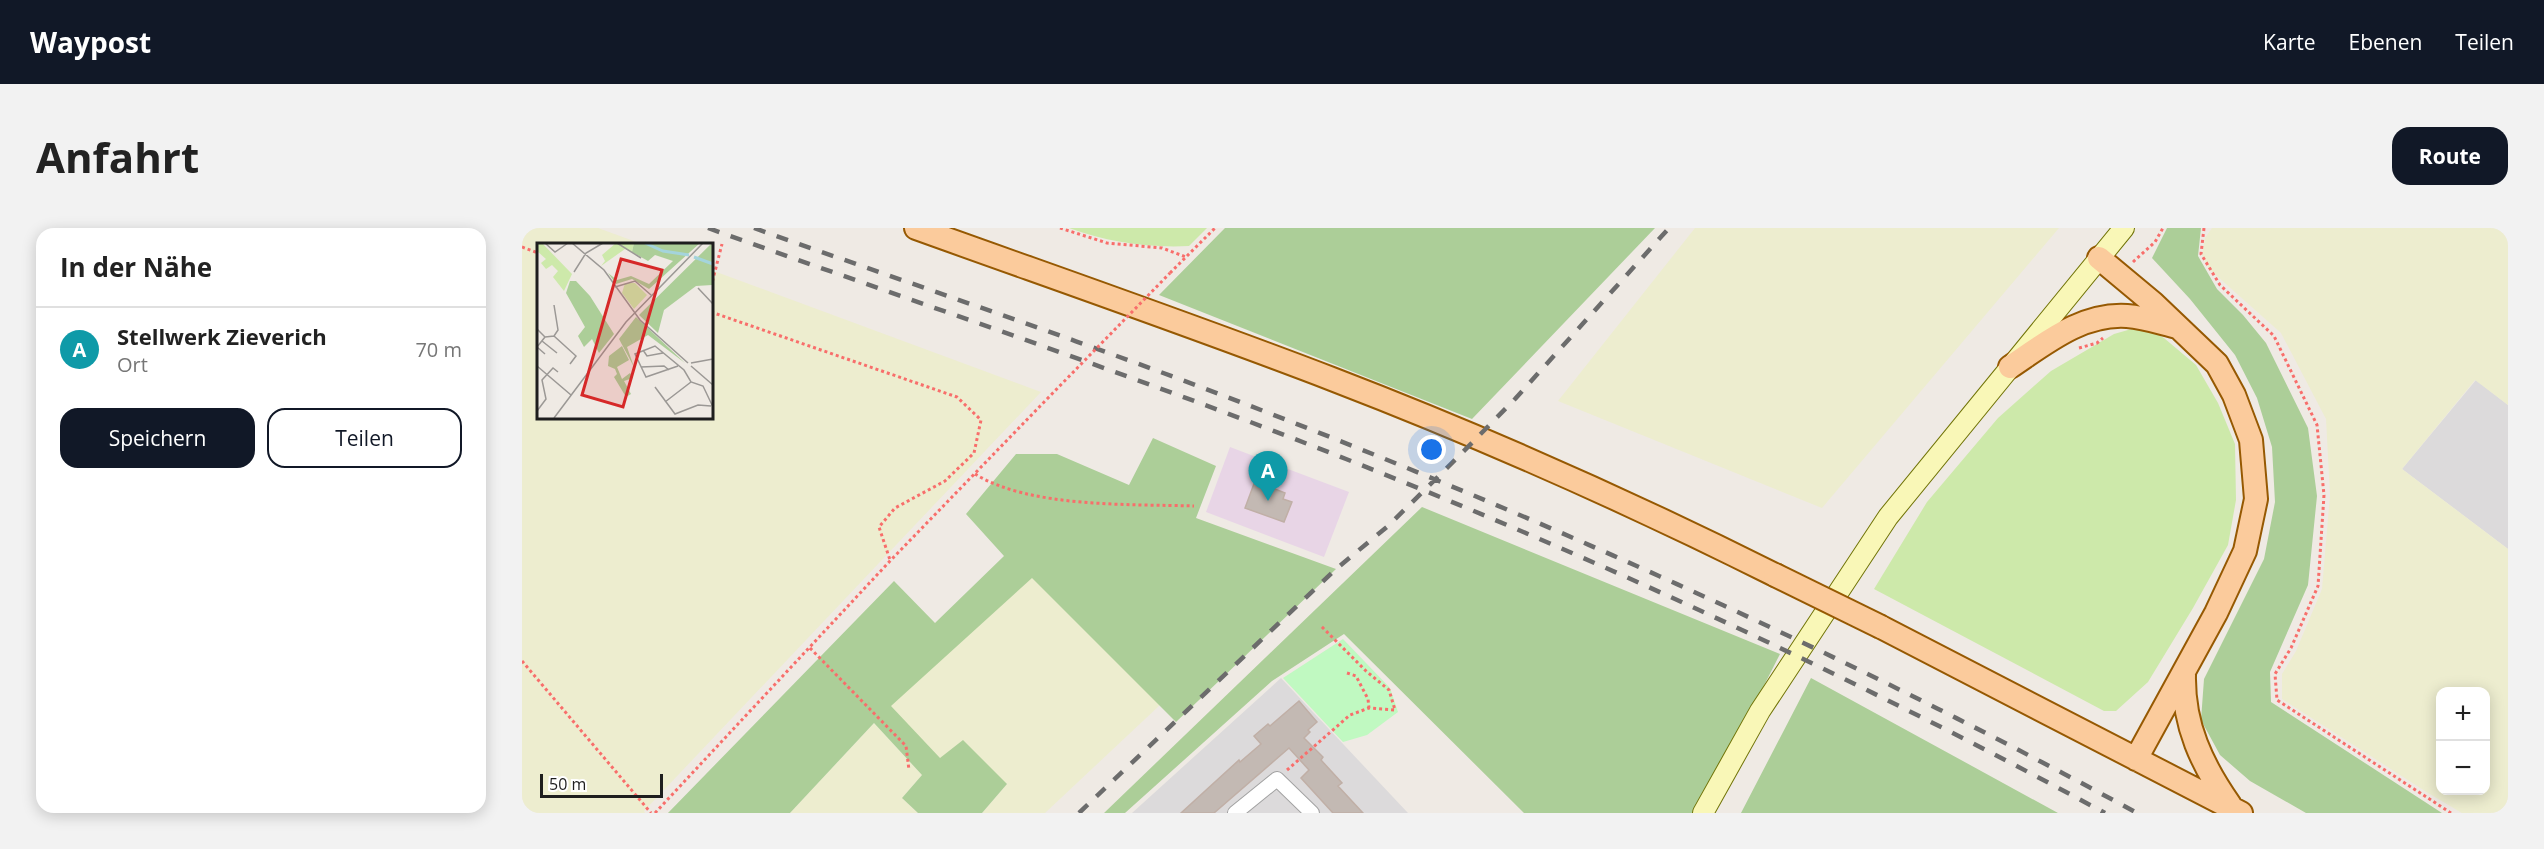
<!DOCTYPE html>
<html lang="de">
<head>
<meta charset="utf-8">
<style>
  body { margin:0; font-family:"Open Sans",sans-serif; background:#f2f2f2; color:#222 }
  .controls { position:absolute; right:18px; bottom:18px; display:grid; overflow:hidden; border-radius:12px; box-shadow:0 3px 15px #0003 }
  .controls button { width:54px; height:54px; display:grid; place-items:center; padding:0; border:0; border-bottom:2px solid #e0e0e0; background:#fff; color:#222; font:30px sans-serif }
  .scale { position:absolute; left:18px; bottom:15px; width:123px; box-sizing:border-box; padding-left:6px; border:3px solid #1e1e1e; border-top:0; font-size:16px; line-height:21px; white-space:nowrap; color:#1e1e1e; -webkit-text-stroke:4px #fff; paint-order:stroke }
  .you { position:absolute; left:910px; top:222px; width:21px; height:21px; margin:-15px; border:4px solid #fff; border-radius:50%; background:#1a73e8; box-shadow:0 0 0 9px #1a73e833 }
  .badge { display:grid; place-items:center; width:39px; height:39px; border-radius:50%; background:#111827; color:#fff; font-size:20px; font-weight:700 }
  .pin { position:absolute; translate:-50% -50px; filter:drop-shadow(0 2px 3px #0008) }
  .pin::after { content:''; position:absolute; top:32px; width:21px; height:18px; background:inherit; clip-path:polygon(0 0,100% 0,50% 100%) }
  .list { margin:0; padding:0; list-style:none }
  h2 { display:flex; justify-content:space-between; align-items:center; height:78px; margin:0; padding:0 24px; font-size:26px }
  h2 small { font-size:20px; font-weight:400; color:#767676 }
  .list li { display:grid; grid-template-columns:39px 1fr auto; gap:18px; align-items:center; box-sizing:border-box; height:84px; padding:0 24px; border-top:2px solid #e0e0e0 }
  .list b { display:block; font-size:22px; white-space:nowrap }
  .list p { margin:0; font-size:20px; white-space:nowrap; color:#767676 }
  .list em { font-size:20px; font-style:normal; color:#767676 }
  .actions { display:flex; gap:12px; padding:18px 24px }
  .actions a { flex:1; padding:14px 0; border:2px solid #111827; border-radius:18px; text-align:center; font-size:21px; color:#111827 }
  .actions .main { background:#111827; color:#fff }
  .map { position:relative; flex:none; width:1986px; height:585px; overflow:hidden; border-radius:18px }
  header { display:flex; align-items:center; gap:36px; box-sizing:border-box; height:84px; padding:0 30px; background:#111827; color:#fff }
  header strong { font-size:28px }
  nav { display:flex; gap:33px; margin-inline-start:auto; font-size:21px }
  .intro { display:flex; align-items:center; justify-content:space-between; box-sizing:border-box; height:144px; padding:0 36px }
  h1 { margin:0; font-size:42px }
  .button { padding:15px 27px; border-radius:18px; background:#111827; color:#fff; font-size:21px; font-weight:700 }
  main { display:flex; gap:36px; padding:0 36px }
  aside { flex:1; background:#fff; border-radius:18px; box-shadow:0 3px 15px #0003 }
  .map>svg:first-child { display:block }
  .residential { fill:#dcdadb }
  .industrial { fill:#e8d5e6 }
  .farmland { fill:#ededcf; fill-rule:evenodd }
  .grass { fill:#cde9aa }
  .forest { fill:#acce98 }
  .park { fill:#c0f9c1 }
  .building { fill:#c3b9b3; stroke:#c0afa6; stroke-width:1.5 }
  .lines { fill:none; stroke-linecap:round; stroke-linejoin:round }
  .street-casing { stroke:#a2a2a2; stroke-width:16 }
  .secondary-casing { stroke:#707306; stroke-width:22 }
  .primary-casing { stroke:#965902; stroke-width:26 }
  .path { stroke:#f86e6b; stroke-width:3; stroke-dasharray:3 3; stroke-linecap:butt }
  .street { stroke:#fff; stroke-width:14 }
  .secondary { stroke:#f9f7b7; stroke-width:20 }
  .primary { stroke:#fbcb9c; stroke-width:22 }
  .rail { stroke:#6c6c6c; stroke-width:4.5; stroke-dasharray:12 12; stroke-linecap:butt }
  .primary-bridge-casing { stroke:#965902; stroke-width:26; stroke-linecap:butt }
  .path-bridge { stroke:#f86e6b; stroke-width:3; stroke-dasharray:3 3; stroke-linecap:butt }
  .primary-bridge { stroke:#fbcb9c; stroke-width:22 }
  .inset-river { fill:none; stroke:#a4d4dc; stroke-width:3 }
  .inset-road { fill:none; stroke:#9b9895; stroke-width:1.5 }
  .view { fill:#d62828; fill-opacity:0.15; stroke:#d62828; stroke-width:3 }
  .inset-edge { fill:none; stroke:#1e1e1e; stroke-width:3 }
</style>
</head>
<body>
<header>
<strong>Waypost</strong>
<nav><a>Karte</a><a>Ebenen</a><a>Teilen</a></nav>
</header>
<div class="intro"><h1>Anfahrt</h1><a class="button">Route</a></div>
<main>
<aside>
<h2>In der Nähe<small></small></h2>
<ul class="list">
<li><span class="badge" style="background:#0f9aa8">A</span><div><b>Stellwerk Zieverich</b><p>Ort</p></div><em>70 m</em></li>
</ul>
<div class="actions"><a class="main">Speichern</a><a>Teilen</a></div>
</aside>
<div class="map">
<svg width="1986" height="585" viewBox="0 0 1986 585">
  <rect width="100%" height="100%" fill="#efeae4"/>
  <path class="residential" d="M1954 152 1986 177V321L1880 241Z
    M759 450 886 585H610Z"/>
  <path class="industrial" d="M708 219 827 264 802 329 684 284Z"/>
  <path class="farmland" d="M0 0H76L120 16H16V189H189V42L519 164 122 583 123 585H0Z
    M1173 0H1537L1300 280 1036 173Z
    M1690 0H1986V177L1953 152 1880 241 1986 321V585H1940L1906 565 1760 471V446L1774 423 1800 361 1808 267 1804 191 1759 105 1687 41 1680 27 1683 10ZM1918 464H1964V562H1918Z
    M510 349 638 477 523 585H460L485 556 418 531 368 478Z
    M352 495 400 547 380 570 396 585H268Z"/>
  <path class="grass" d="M547 0H685L667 18C626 20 585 14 547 0Z
    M1620 98 1642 110 1674 137 1696 175 1713 216 1714 272 1706 317 1671 380 1626 454 1594 483H1582L1352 361 1405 274 1476 190 1529 143 1592 106Z"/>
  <path class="forest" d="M703 0H1133L950 191 637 67Z
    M1645 0H1679L1676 28 1695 61 1721 87 1744 115 1786 200 1795 268 1786 357 1748 444 1749 474 1920 585H1784L1728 553 1698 527 1679 492 1682 451 1742 331 1753 274 1750 219 1735 170 1713 127 1668 71 1630 30Z
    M631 210 694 238 674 290 814 341 654 494 510 350 369 478 418 530 441 512 485 556 460 585H396L380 570 400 547 352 495 268 585H146L372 353 413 395 482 328 444 286 494 226H535L607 257Z
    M900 279 1258 426 1177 585H1002L822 406 750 453 603 585H582Z
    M1289 450 1536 585H1219Z"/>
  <path class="park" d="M821 411 868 460 876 484 845 507 821 514 761 450Z"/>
  <path class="building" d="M733 253 763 265 761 271 770 274 762 294 723 280Z
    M777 473 795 494 786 502 788 504 782 510 801 529 799 532 820 555 816 558 841 585H811L779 550 787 542 767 520 692 585H659L717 532 718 534 739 516 732 508 746 496 748 498Z"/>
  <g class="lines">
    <defs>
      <path id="street" d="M713 585 755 551 790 585"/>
      <path id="secondary" d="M1181 585 1238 483 1366 289 1602 0"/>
      <path id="primary" d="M394 0C533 50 672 98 810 151 961 209 1109 275 1253 347
        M1577 30 1631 75 1695 136 1712 167 1729 212 1734 271 1723 323 1694 385 1614 531
        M1488 139C1524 115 1560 85 1605 88 1622 89 1639 95 1655 99
        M1359 399 1719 585
        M1662 447C1661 497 1680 537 1708 577"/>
    </defs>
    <use href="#street" class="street-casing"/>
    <use href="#secondary" class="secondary-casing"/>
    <use href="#primary" class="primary-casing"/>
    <path class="path" d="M538 0 585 15 640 20 664 29
      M1682 0 1679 26 1698 57 1752 108 1795 197 1802 267 1796 358 1769 420 1753 446 1755 472 1929 585
      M0 19 16 25
      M1611 34 1633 14 1641 0
      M648 45 693 0
      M189 59 200 16
      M189 84 435 169 459 192 452 225 423 253 373 280 357 299 368 332
      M1557 120 1575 115 1581 110
      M453 246C508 280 607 276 672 278
      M288 420 384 518 387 542
      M0 433 129 585
      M825 445 834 448 846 471 847 480
      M765 542 828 487 847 480 873 482 867 462 844 443 799 398
      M133 585 368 333 525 171"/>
    <use href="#street" class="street"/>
    <use href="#secondary" class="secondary"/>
    <use href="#primary" class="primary"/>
    <path class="rail" d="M186 0C399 76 614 148 824 231 1082 333 1339 453 1583 585
      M232 0C403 61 575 118 744 184 1042 299 1334 432 1615 585
      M557 585 814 341 866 298 936 229 993 171 1147 0"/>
    <defs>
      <path id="primary-bridge" d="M1253 347 1359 399"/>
    </defs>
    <use href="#primary-bridge" class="primary-bridge-casing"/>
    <path class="path-bridge" d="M525 171 648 45"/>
    <use href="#primary-bridge" class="primary-bridge"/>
  </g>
  <g transform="translate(15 15)">
    <rect width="176" height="176" fill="#efeae4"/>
    <path d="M0 0H5L35 31 27 48 16 34 21 28 15 22 9 26 4 20 9 16 0 8ZM79 0H97L95 9 88 6 64 23 68 18 65 12ZM88 40H98L110 52 97 66 85 50Z" fill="#cde9aa"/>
    <path d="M97 0H163L112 46 95 36 79 41 71 30 80 37 94 33 112 41 136 18 118 12 111 18 95 9ZM175 0V42L159 43 127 67 121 90 102 72ZM33 38H39L53 53 77 91 62 110 55 96 47 104 41 93 48 84 29 50ZM99 74 148 120 111 92 90 104 97 124 82 96ZM85 103 92 117 80 124 85 136 93 130 96 135 87 138 94 151 89 154 77 134 80 131 78 126 71 123 72 113Z" fill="#acce98"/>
    <path class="inset-river" d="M108 0 126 8 152 12M157 14 176 21"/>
    <path class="inset-road" d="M8 0 18 9 31 0M35 0 67 27 103 77 151 120M80 0 104 15M37 29 49 10 66 0M78 44 98 38 114 52M161 45 176 61M0 86 8 94 0 104 8 111M17 93 39 113 33 121M8 94 17 93 21 87 17 62M5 98 20 110M106 107 110 113 126 110M154 120 176 116M0 123 34 152M141 123 109 134 98 111 118 103 147 127 154 139 166 143 176 164M154 123 176 142M104 124 127 123 132 127M118 144 138 171 161 162 174 163M128 159 154 139M0 168 9 156 5 137 16 125 21 129M17 175 89 79 166 0"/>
    <path class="view" d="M84 16 125 27 86 164 45 152Z"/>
    <rect width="176" height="176" class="inset-edge"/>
  </g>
</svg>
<div class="controls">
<button>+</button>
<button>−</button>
</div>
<div class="scale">50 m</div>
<div class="you"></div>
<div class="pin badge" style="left:746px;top:273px;background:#0f9aa8">A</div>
</div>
</main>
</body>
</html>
